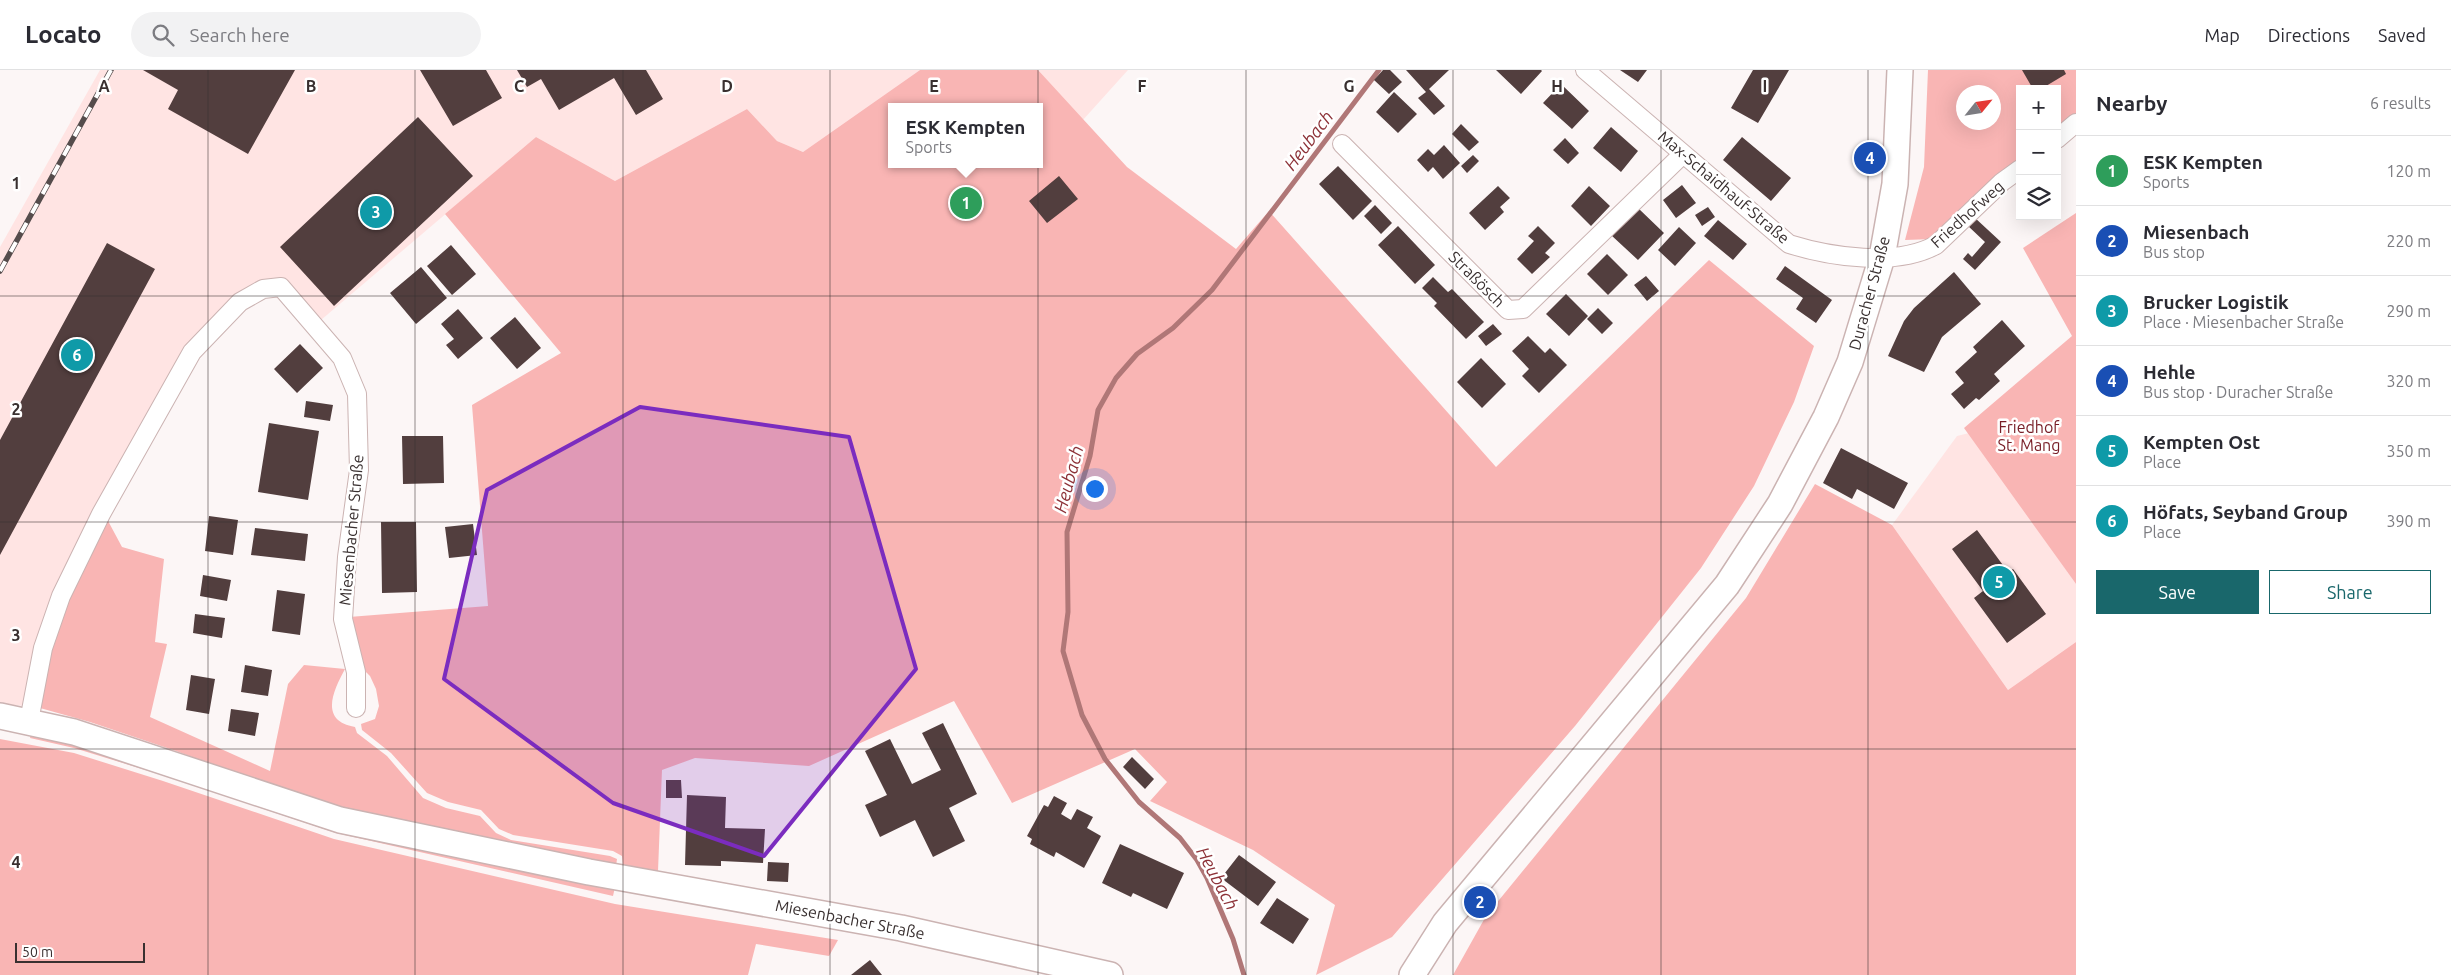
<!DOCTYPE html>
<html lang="en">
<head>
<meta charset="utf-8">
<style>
  body { margin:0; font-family:Ubuntu,sans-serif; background:#f2f2f3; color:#2b2b33 }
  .controls { position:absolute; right:15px; top:15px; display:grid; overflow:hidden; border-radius:0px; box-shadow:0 5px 20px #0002 }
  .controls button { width:45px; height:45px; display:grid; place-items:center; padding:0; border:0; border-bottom:1px solid #e1e1e2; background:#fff; color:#2b2b33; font:25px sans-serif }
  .compass { position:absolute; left:1956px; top:15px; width:45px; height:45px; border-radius:50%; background:#fff; box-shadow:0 5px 20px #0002; rotate:60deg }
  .scale { position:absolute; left:15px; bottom:12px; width:130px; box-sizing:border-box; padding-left:5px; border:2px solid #393030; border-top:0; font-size:14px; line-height:18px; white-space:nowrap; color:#393030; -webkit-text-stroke:4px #fff; paint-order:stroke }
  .you { position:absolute; left:1094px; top:418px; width:18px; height:18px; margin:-12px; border:4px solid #fff; border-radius:50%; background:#1a73e8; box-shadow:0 0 0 8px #1a73e833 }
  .badge { display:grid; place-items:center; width:32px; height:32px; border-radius:50%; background:#19676b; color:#fff; font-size:16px; font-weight:700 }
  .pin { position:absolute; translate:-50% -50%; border:2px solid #fff; box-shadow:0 1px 5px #0006 }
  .popup { position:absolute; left:888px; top:33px; width:155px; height:65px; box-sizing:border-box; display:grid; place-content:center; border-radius:0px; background:#fff; filter:drop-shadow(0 1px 4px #0005); font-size:16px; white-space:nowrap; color:#7c7c81 }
  .popup b { font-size:19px; color:#2b2b33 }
  .popup::after { content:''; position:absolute; left:50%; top:100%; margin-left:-10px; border:10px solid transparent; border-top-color:#fff }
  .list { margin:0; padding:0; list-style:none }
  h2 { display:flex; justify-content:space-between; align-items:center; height:65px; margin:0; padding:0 20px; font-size:21px }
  h2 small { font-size:16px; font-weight:400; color:#7c7c81 }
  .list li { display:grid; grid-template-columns:32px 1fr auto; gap:15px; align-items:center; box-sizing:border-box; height:70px; padding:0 20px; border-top:1px solid #e1e1e2 }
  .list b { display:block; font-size:19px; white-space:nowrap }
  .list p { margin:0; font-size:16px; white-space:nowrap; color:#7c7c81 }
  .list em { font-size:16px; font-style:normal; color:#7c7c81 }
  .actions { display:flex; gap:10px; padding:15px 20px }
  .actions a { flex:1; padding:11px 0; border:1px solid #19676b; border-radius:0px; text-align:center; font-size:18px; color:#19676b }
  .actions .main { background:#19676b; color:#fff }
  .icon { flex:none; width:28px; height:28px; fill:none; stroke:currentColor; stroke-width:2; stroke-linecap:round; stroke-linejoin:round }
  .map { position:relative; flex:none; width:2076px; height:905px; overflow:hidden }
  header { display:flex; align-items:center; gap:30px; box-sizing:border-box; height:70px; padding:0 25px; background:#fff; border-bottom:1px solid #e1e1e2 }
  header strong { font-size:24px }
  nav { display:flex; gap:28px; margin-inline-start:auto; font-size:18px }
  .search { width:350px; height:45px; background:#f2f2f3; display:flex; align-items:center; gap:12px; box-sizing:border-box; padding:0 18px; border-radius:28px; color:#7c7c81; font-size:19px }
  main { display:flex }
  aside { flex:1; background:#fff }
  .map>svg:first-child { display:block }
  .built { fill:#ffe4e3 }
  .green { fill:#f9b5b4; fill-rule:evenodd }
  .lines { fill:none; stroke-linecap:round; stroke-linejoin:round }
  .stream { stroke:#b07777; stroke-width:5 }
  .building { fill:#523e3e }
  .street-casing { stroke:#cbb3b2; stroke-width:20 }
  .secondary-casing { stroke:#cbb3b2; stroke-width:28 }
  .street { stroke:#fff; stroke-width:18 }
  .secondary { stroke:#fff; stroke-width:25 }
  .rail-casing { stroke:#554c4c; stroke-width:5.5 }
  .rail { stroke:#fff; stroke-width:4; stroke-dasharray:11; stroke-linecap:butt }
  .marked { fill:#7b2cbf; fill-opacity:0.2; stroke:#7b2cbf; stroke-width:4; stroke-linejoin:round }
  .grid { fill:none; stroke:#393030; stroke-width:1; stroke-opacity:0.55 }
  .labels { text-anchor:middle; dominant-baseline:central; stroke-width:5; stroke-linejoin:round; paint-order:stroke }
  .street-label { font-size:16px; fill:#393030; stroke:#fff }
  .park-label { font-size:16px; fill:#781e27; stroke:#fff }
  .water-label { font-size:18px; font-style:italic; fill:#8d3238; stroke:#fff }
  .grid-label { font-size:16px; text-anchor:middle; font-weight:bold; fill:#393030; stroke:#fff; stroke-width:5; stroke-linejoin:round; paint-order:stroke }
</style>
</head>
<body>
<header>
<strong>Locato</strong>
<div class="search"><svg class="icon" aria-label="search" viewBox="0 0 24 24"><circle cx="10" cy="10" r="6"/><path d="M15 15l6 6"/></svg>Search here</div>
<nav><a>Map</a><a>Directions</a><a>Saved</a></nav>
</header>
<main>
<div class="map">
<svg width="2076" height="905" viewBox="0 0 2076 905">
  <rect width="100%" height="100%" fill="#fcf6f6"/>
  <path class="built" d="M100 0H920L803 82 777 71 747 39 615 111 536 67 321 250 285 209 234 228 96 440 25 636 0 634V177Z
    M1038 0H1128L1082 51Z
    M1969 363 2076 514V572L2008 620 1892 455 1957 366Z"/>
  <path class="green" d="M920 0H1038L1127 97 1236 179 1269 141 1496 397 1709 190 1814 276 1794 332 1754 416 1701 498 1575 656 1392 867 1316 905 1335 835 1253 780 1150 731 1167 712 1135 679 1012 733 954 631 809 696 695 688 662 700 658 801 623 796 622 786 613 781 513 765 499 759 481 740 448 732 427 723 391 683 362 660 361 654 375 649 379 636 376 619 370 606 359 595 349 547 488 536 472 335 561 283 445 144 536 67 615 111 747 39 777 71 803 82ZM892 37H1040V94H892Z
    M1928 0H2076V44L2057 59V19H2020V89L1933 169 1905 170 1924 97ZM1964 22H1994V52H1964Z
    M2076 143V514L1964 358 2072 266 2023 178Z
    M1815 414 1892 455 2008 620 2076 572V905H1453L1486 846 1746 528Z
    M107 449 122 477 164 489 155 572 167 574 150 647 270 701 288 614 304 595 345 599C333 621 319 651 355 657L357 663 387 686 423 728 446 738 480 746 496 763 511 770 610 786 617 789 616 796 342 742 176 681 90 652 40 638 47 580 65 533Z
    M32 661 615 817 613 826 336 763 165 706 74 678 30 668Z
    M0 669 74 683 163 711 334 769 615 834 838 870 829 886 756 874 748 905H0Z"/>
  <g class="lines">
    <path class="stream" d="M1244 905 1233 869 1207 808 1197 790 1180 768 1139 732 1105 689 1082 645 1063 581 1068 542 1067 462 1090 386 1098 340 1116 308 1137 284 1173 258 1212 220 1379 0"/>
  </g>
  <path class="building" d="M143 0H295L248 84 168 39 178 20Z
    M420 0H486L502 28 453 56Z
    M517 0H646L663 29 636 45 614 8 559 40 541 9 527 17Z
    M1383 0H1390L1402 12 1389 24 1374 10Z
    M1406 0H1449L1429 19 1445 36 1434 45 1418 28 1426 22Z
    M1496 0H1541L1542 1 1521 24Z
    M1620 0H1647L1638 12Z
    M1753 0H1789L1758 53 1731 38Z
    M2022 0H2064L2066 4 2041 19H2033Z
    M1561 14 1589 41 1572 59 1543 33Z
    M1394 22 1417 44 1398 63 1376 42Z
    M418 47 473 106 334 236 280 177Z
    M1461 54 1479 72 1469 81 1452 64Z
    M1611 57 1638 81 1621 102 1593 78Z
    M1742 67 1791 108 1771 131 1723 90Z
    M1565 68 1579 83 1568 94 1553 80Z
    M1444 75 1460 93 1443 109 1433 97 1428 102 1417 90 1428 79 1434 85Z
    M1473 85 1479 91 1467 103 1461 96Z
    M1338 96 1372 131 1353 150 1319 114Z
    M1059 106 1078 129 1047 153 1029 131Z
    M1682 115 1696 133 1676 148 1663 130Z
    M1498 116 1510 128 1500 137 1504 142 1485 160 1469 143Z
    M1589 116 1610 136 1591 156 1571 136Z
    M1375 135 1392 153 1381 164 1364 146Z
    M1708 137 1715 147 1702 156 1695 145Z
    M1638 138 1664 163 1638 190 1611 165Z
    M1974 147 2001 172 1975 200 1963 189 1968 183 1972 187 1985 172 1967 155Z
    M1718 150 1747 174 1733 190 1704 166Z
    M1398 156 1435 195 1415 214 1378 175Z
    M1538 156 1555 173 1545 183 1550 187 1532 204 1517 189 1534 171 1528 166Z
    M1679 157 1696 173 1675 196 1658 180Z
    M107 173 155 199 0 485V370Z
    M451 175 476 204 452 225 427 196Z
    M1607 184 1628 205 1608 225 1587 204Z
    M1785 196 1832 230 1816 253 1796 239 1803 228 1776 209Z
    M421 197 447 228 416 254 390 223Z
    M1954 202 1981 234 1942 267 1924 302 1888 286 1904 251 1914 238Z
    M1646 206 1659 221 1647 231 1634 215Z
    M1433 207 1448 222 1452 219 1484 252 1466 269 1434 236 1437 233 1422 218Z
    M1566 224 1588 246 1569 266 1546 244Z
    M1598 238 1613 253 1602 264 1587 249Z
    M458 239 483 268 458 289 446 275 454 269 441 254Z
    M515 247 541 278 517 299 490 268Z
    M2002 250 2025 276 1994 304 2000 311 1979 330 1976 328 1964 339 1951 324 1964 313 1955 302 1977 282 1973 277Z
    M1493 254 1502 264 1486 276 1478 266Z
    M1528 266 1545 283 1550 278 1567 295 1539 323 1522 306 1529 299 1512 281Z
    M300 274 323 298 297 323 274 299Z
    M1481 288 1506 314 1482 338 1457 312Z
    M306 331 333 335 330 351 304 347Z
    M269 353 319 361 308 430 258 422Z
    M402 366H443L444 413 403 414Z
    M1841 378 1908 413 1894 439 1857 419 1852 429 1823 413Z
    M209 446 238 450 233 485 205 481Z
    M381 452H416L417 522 382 523Z
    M473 454 477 485 449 488 445 457Z
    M255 458 308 464 305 491 251 485Z
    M1977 460 2008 502 2013 499 2046 544 2007 573 1974 528 1983 521 1952 479Z
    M203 505 231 510 227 531 200 526Z
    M277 520 305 524 300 565 272 561Z
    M195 544 225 548 222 568 193 563Z
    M245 595 272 600 268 626 241 622Z
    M191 605 215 609 209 644 186 640Z
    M231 639 259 643 255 666 228 661Z
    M943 653 977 724 949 738 965 771 933 787 915 750 880 767 865 735 887 725 865 681 890 669 912 714 941 700 922 663Z
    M1132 687 1154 709 1145 719 1123 697Z
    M666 710H681L682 728H666Z
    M687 725 726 727 725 758 765 759 763 793 721 791V796L685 795Z
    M1054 726 1067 733 1061 744 1071 750 1077 739 1093 747 1087 758 1101 766 1084 798 1056 782 1054 787 1030 774 1032 769 1027 766 1044 735 1048 737Z
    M1120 774 1184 803 1167 839 1133 823 1131 827 1102 813Z
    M1239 785 1276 812 1258 836 1221 808Z
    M768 792 789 793 788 812 767 811Z
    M1277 828 1309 849 1293 874 1260 853Z
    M870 890 882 905H851Z"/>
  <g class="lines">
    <defs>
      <path id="street" d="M1585 0 1789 174C1831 187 1896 197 1936 175L2002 112 2020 99
        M2057 69 2076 53
        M1342 74 1508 240 1523 239 1683 84
        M29 651 43 578 61 526 101 444 192 282 240 232 263 219 281 217 342 288 357 324 359 400 347 487 343 549 356 602V638"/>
      <path id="secondary" d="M0 646 74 662 340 750 589 802 901 858 1110 905
        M1412 905 1445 853 1727 515 1780 434 1826 347 1850 292 1882 187 1895 114 1900 0"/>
    </defs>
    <use href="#street" class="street-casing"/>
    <use href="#secondary" class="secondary-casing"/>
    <use href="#street" class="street"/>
    <use href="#secondary" class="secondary"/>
    <defs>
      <path id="rail" d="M0 201 111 0"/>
    </defs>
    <use href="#rail" class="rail-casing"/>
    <use href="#rail" class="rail"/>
  </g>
  <path class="marked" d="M640 337 849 367 916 599 764 786 613 733 444 609 487 420Z"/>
  <path class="grid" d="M208 0V905M415 0V905M623 0V905M830 0V905M1038 0V905M1246 0V905M1453 0V905M1661 0V905M1868 0V905M0 226H2076M0 452H2076M0 679H2076"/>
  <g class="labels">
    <g class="street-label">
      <text transform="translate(1724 117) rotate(40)">Max-Schaidhauf-Straße</text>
      <text transform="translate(1967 144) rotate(-42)">Friedhofweg</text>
      <text transform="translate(1477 209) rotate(45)">Straßösch</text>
      <text transform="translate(1869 223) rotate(-75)">Duracher Straße</text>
      <text transform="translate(351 460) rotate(-85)">Miesenbacher Straße</text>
      <text transform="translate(850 849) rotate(11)">Miesenbacher Straße</text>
    </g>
    <g class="park-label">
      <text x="2029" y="357">Friedhof<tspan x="2029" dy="18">St. Mang</tspan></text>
    </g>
    <g class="water-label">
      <text transform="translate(1308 70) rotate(-53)">Heubach</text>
      <text transform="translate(1068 409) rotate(-75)">Heubach</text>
      <text transform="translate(1218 808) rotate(62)">Heubach</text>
    </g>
  </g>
  <g class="grid-label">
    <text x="104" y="22">A</text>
    <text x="311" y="22">B</text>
    <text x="519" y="22">C</text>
    <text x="727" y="22">D</text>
    <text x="934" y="22">E</text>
    <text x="1142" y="22">F</text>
    <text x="1349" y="22">G</text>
    <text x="1557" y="22">H</text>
    <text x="1765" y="22">I</text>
    <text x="16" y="119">1</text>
    <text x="16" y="345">2</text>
    <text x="16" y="571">3</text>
    <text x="16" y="798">4</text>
  </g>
</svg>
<div class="controls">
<button>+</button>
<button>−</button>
<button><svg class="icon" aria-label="layers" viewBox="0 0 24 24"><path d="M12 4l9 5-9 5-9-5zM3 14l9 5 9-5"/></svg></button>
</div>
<svg class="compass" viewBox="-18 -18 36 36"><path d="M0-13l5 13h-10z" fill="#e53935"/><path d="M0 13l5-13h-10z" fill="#7c7c81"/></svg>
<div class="scale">50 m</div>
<div class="you"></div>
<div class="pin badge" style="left:966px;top:133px;background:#2e9e5b">1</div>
<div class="popup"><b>ESK Kempten</b>Sports</div>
<div class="pin badge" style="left:1480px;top:832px;background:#1a4fb4">2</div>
<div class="pin badge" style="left:376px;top:142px;background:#0f9aa8">3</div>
<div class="pin badge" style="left:1870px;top:88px;background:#1a4fb4">4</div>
<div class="pin badge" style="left:1999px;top:512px;background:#0f9aa8">5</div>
<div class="pin badge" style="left:77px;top:285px;background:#0f9aa8">6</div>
</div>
<aside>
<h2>Nearby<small>6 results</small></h2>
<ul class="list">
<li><span class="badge" style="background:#2e9e5b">1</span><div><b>ESK Kempten</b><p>Sports</p></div><em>120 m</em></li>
<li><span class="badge" style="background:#1a4fb4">2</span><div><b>Miesenbach</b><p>Bus stop</p></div><em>220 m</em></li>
<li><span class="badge" style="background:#0f9aa8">3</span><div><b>Brucker Logistik</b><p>Place · Miesenbacher Straße</p></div><em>290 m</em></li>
<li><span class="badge" style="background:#1a4fb4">4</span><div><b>Hehle</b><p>Bus stop · Duracher Straße</p></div><em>320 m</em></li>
<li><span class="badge" style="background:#0f9aa8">5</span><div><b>Kempten Ost</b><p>Place</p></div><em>350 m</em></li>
<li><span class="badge" style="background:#0f9aa8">6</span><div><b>Höfats, Seyband Group</b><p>Place</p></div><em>390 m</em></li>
</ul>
<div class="actions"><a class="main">Save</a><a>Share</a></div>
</aside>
</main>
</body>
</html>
